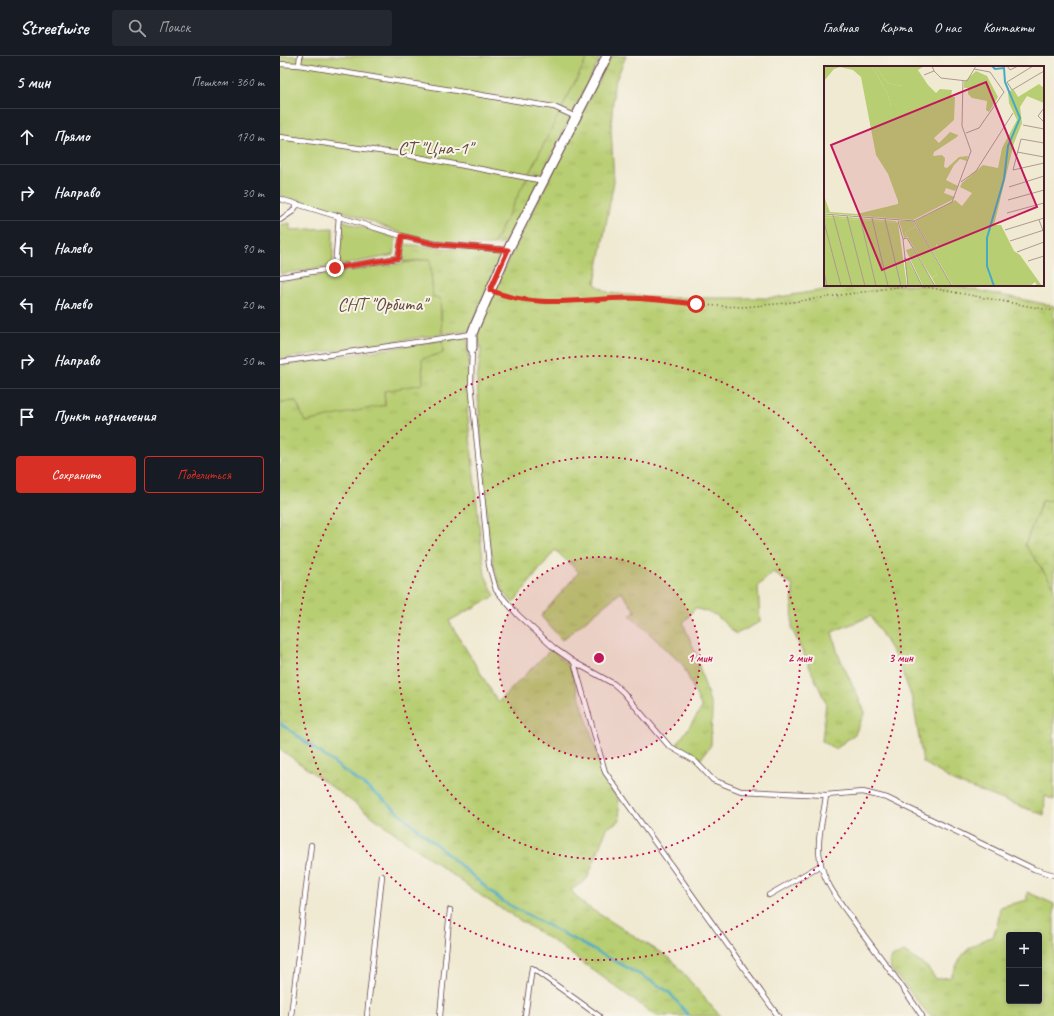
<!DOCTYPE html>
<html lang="ru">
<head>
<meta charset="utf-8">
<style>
  body { margin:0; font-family:Caveat,sans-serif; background:#242831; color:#f1f3f6 }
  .controls { position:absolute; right:12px; bottom:12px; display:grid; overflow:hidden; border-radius:4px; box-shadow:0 2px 6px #0003 }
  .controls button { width:36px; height:36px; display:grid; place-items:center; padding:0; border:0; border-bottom:1px solid #363941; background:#171b24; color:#f1f3f6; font:20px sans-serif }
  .stop { position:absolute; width:12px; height:12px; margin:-9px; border:3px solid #d93025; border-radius:50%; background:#fff }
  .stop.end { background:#d93025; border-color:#fff; box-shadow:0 1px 4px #0008 }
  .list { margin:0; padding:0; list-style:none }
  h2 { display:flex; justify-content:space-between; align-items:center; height:52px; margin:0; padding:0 16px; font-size:17px }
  h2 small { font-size:13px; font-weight:400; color:#9ea1a6 }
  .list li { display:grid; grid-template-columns:26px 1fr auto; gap:12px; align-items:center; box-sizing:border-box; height:56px; padding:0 16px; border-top:1px solid #363941 }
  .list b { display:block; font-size:15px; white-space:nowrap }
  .list em { font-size:13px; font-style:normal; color:#9ea1a6 }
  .actions { display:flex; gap:8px; padding:12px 16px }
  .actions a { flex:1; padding:9px 0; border:1px solid #d93025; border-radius:4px; text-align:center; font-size:14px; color:#d93025 }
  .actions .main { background:#d93025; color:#fff }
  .icon { flex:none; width:22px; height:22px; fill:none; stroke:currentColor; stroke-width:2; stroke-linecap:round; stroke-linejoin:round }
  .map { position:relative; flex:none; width:774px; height:960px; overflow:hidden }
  header { display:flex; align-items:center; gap:24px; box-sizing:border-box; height:56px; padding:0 20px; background:#171b24; border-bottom:1px solid #363941 }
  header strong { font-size:19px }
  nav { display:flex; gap:22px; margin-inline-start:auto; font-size:14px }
  .search { width:280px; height:36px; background:#242831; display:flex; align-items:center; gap:10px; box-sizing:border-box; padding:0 14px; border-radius:4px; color:#9ea1a6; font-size:15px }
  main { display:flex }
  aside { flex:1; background:#171b24 }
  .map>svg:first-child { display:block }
  .grass { fill:url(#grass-tufts); stroke:#81764e; fill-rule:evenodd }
  .wetland { fill:url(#wetland-marsh); stroke:#81764e }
  .green { fill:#b8ce72; stroke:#81764e }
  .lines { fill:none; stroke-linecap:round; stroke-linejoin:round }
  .stream { stroke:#46aac6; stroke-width:2.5 }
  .service-casing { stroke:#633d44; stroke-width:6 }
  .minor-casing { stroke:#633d44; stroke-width:11 }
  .path { stroke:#633d44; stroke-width:1.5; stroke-dasharray:1 3; stroke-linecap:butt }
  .service { stroke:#fff; stroke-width:4.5 }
  .minor { stroke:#fff; stroke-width:9 }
  .route { stroke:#d93025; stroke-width:5 }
  .ring { fill:none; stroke:#c2185b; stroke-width:2; stroke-dasharray:2 4 }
  .labels { text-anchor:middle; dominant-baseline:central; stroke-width:4; stroke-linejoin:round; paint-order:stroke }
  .park-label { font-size:19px; fill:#664b3d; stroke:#f7f3e8 }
  .inset-river { fill:none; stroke:#46aac6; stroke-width:2 }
  .inset-road { fill:none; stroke:#ae9990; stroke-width:1 }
  .view { fill:#c2185b; fill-opacity:0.15; stroke:#c2185b; stroke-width:2 }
  .inset-edge { fill:none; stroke:#4a1f2b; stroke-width:2 }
  .centre { fill:#c2185b; stroke:#f7f3e8; stroke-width:2 }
  .ring-label { font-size:12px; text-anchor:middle; font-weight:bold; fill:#c2185b; stroke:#f7f3e8; stroke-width:4; stroke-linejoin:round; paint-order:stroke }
</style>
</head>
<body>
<header>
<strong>Streetwise</strong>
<div class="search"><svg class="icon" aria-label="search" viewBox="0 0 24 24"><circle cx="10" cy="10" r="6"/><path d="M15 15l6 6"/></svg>Поиск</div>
<nav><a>Главная</a><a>Карта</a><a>О нас</a><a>Контакты</a></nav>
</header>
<main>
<aside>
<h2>5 мин<small>Пешком · 360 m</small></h2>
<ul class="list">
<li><svg class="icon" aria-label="ahead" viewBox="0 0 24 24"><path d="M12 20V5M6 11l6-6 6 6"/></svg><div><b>Прямо</b></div><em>170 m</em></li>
<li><svg class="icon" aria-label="right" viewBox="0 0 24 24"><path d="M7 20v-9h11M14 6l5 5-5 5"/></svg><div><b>Направо</b></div><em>30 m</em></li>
<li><svg class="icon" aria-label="left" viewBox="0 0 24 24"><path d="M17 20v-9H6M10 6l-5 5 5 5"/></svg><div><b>Налево</b></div><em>90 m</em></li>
<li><svg class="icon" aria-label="left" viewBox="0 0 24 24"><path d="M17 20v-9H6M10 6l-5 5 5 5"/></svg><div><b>Налево</b></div><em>20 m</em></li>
<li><svg class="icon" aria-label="right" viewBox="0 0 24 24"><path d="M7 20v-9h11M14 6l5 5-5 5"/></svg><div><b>Направо</b></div><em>50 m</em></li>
<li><svg class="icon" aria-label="arrive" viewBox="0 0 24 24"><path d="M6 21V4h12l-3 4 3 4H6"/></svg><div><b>Пункт назначения</b></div></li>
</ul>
<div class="actions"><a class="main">Сохранить</a><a>Поделиться</a></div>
</aside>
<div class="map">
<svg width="774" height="960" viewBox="0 0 774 960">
  <defs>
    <pattern id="grass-tufts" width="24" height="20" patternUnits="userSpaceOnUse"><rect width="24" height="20" fill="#b8ce72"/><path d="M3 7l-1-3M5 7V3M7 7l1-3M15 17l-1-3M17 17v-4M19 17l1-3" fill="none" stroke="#a0b063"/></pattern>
    <pattern id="wetland-marsh" width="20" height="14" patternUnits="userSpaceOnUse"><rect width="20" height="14" fill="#b8ce72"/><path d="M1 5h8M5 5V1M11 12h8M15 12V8" fill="none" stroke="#a0b063"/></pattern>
  </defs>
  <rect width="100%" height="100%" fill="#f7f3e8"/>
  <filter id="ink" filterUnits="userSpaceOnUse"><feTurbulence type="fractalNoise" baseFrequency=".025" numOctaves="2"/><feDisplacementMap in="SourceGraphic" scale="8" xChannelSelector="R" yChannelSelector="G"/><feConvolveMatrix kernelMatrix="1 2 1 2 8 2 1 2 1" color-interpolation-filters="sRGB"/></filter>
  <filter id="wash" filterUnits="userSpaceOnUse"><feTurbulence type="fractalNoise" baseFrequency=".012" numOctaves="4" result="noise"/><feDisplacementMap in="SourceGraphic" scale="16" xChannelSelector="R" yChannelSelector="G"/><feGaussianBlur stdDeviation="0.9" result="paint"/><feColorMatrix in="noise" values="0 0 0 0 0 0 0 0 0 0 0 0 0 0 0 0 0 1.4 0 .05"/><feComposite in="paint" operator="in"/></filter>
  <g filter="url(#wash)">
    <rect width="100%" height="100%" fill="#f0ead3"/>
    <path class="grass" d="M308 0H321L233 178 223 188 213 189Z
      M331 0H346L334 29 331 74 334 125 315 228 329 237 381 242H493L576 229H672L774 250V444L762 445 745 488 774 530V744L765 740 764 759 675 726 643 706 633 645 619 607 591 560 552 576 558 598 585 656 575 678 555 693 542 685 546 647 512 573 513 530 493 516 478 530 480 566 456 578 436 559 415 552 403 567 414 593 432 653 431 689 420 704 396 690 422 652 403 609 350 559 355 555 341 536 282 584 261 560 299 516 275 494 233 547 225 538 218 526 208 482 197 326 201 294 196 275 229 203Z
      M122 188 218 197 221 199 189 275 162 278 160 242 153 243 150 203 123 206Z
      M187 281 192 350 187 352 201 486 205 519 215 540 169 565 218 646 271 593 290 611 324 718 338 744 340 764 327 772 307 823 291 834 303 848 391 903 440 960H376L276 887 203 841 0 693V346L16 345 105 349 104 335 162 284Z
      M747 836 774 848V960H650L611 913 609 907 612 901 624 896 647 911 656 923 671 921C684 894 685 892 713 880L718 866 720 851 747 844ZM729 879H759V945H729Z"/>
    <path class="wetland" d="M774 444V530L745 489 762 445Z"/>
    <path class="green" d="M0 0H308L213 189H198L131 181 69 157 0 140Z
      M61 164 116 182 114 199 58 210Z
      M10 167V174L53 172V210L0 218V169Z
      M150 203 153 242H160L162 278 0 303V225Z
      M162 284 163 297 142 303 143 328 104 335 105 349 25 366 16 345 0 346V310Z"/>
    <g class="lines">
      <path class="stream" d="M0 667 104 744 222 845 368 923 389 936 409 960"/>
    </g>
  </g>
  <g filter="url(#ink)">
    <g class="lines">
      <defs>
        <path id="service" d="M0 8 19 9 274 51 296 61
          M19 9 20 0
          M0 81 121 98 264 125
          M0 143 122 180 155 188 228 194
          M0 164 12 156 18 148
          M55 213 59 159
          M0 221 118 202 122 180
          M192 292 191 327 209 509 216 534 238 559 274 592 294 606 334 628 343 636 389 690 415 705 433 724 461 735 546 739 583 736 607 742 754 813 774 819
          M0 306 192 278
          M294 606 325 716 498 960
          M546 739C544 760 536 782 540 803 543 828 564 851 578 871 599 900 622 929 642 960
          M489 839 541 809
          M11 960 31 789
          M87 960 102 820
          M160 960 170 854
          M245 960 252 912 319 960"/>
        <path id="minor" d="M192 292V278L195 270 228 194 327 0"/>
      </defs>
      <use href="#service" class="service-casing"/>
      <use href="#minor" class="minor-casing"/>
      <path class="path" d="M219 238 239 243 283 246 348 242 416 249 464 251 506 247 617 231H647L774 255"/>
      <use href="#service" class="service"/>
      <use href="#minor" class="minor"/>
    </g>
  </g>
  <g class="lines" filter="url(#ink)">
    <path class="route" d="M55 212 118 202 122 180 155 188 228 194 210 234C254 253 301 243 346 242 369 242 393 246 416 248"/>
  </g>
  <circle cx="319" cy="602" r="101" fill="#c2185b" fill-opacity=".12"/>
  <g class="ring">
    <circle cx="319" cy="602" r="101"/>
    <circle cx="319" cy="602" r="201"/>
    <circle cx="319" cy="602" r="302"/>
  </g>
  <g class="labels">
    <g class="park-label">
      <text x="155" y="92">СТ "Цна-1"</text>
      <text x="102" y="248">CНТ "Орбита"</text>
    </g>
  </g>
  <g transform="translate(544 10)">
    <rect width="220" height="220" fill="#f0ead3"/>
    <path d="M0 0H48L64 29 67 40 78 20 64 17 51 0H100L94 4 104 19 112 27 116 23 128 24 127 31H131L130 54 110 72 115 77 126 66 134 69 133 71 110 86 109 90 118 89 121 92 120 101 123 102 135 91 144 90 143 95 136 93 130 99 122 114 134 120 131 125 122 122 120 127 131 131 128 134 89 154 0 147V130L6 146 33 148 74 138V135L64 108 52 89 37 11 29 4 16 1 10 3 0 15ZM152 5 163 10 174 31 165 46 162 44 163 35 148 32 144 28V22H140V16ZM215 18 220 22V37L203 30 196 41 198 57 190 77 170 159H177L190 185 196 189 218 220H213L211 216 206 220H141L129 202 126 192 115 184 107 164 93 159 91 155 131 134 138 140 148 127 136 121 138 117 159 99 174 102 178 82 193 54 185 37 184 25 190 24 194 31ZM0 149 71 155 74 157 0 151ZM75 155H89L92 160 81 167 83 171 80 172ZM107 197 113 209 108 212 100 200Z" fill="#b8ce72"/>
    <path d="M48 0H51L64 17 78 20 94 31 96 39 88 51H80L75 43 67 40 64 29Z" fill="#b8ce72"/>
    <path d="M0 151 74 157 83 220H0ZM95 158 107 164 115 176 112 179 115 184 121 183 141 220H129L93 159ZM92 160 128 220H112L108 212 113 209 107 198 100 200 81 167ZM88 182 111 220H99L82 184ZM85 195 98 220H84L81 196Z" fill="#b8ce72"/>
    <path class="inset-river" d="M168 0 171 3 180 2 181 16 196 52 184 80 180 113 163 172V200L170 220"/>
    <path class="inset-road" d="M183 0 186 4 194 0M209 0 183 16 188 24 220 5M110 5 117 12 143 15 152 0M100 9 110 5 108 0M220 42 214 50 220 56M199 59 220 63M142 67 155 62 180 26 166 6 150 3M220 77 197 73 189 104 220 97M193 86 220 91M137 116 152 105 189 47M185 121 220 110M184 134 220 124M183 147 220 137M0 148 90 155 128 136 147 85 138 60 139 14M9 149 28 220M23 150 41 220M36 151 52 220M48 152 64 220M61 153 77 220M215 154 220 167M74 155 79 173 84 220M90 155 128 220M0 156 17 220M181 164 220 152M79 173 83 172 111 220M186 175 220 164M193 186 220 176M80 192 86 195 98 220M204 195 220 190M0 206 3 220"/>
    <path class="view" d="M162 16 213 141 58 204 7 79Z"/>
    <rect width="220" height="220" class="inset-edge"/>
  </g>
  <circle cx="319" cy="602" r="6" class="centre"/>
  <g class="ring-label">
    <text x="420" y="606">1 мин</text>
    <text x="520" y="606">2 мин</text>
    <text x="621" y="606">3 мин</text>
  </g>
</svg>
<div class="controls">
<button>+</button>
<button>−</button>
</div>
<div class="stop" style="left:416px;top:248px"></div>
<div class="stop end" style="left:55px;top:212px"></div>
</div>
</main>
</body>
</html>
